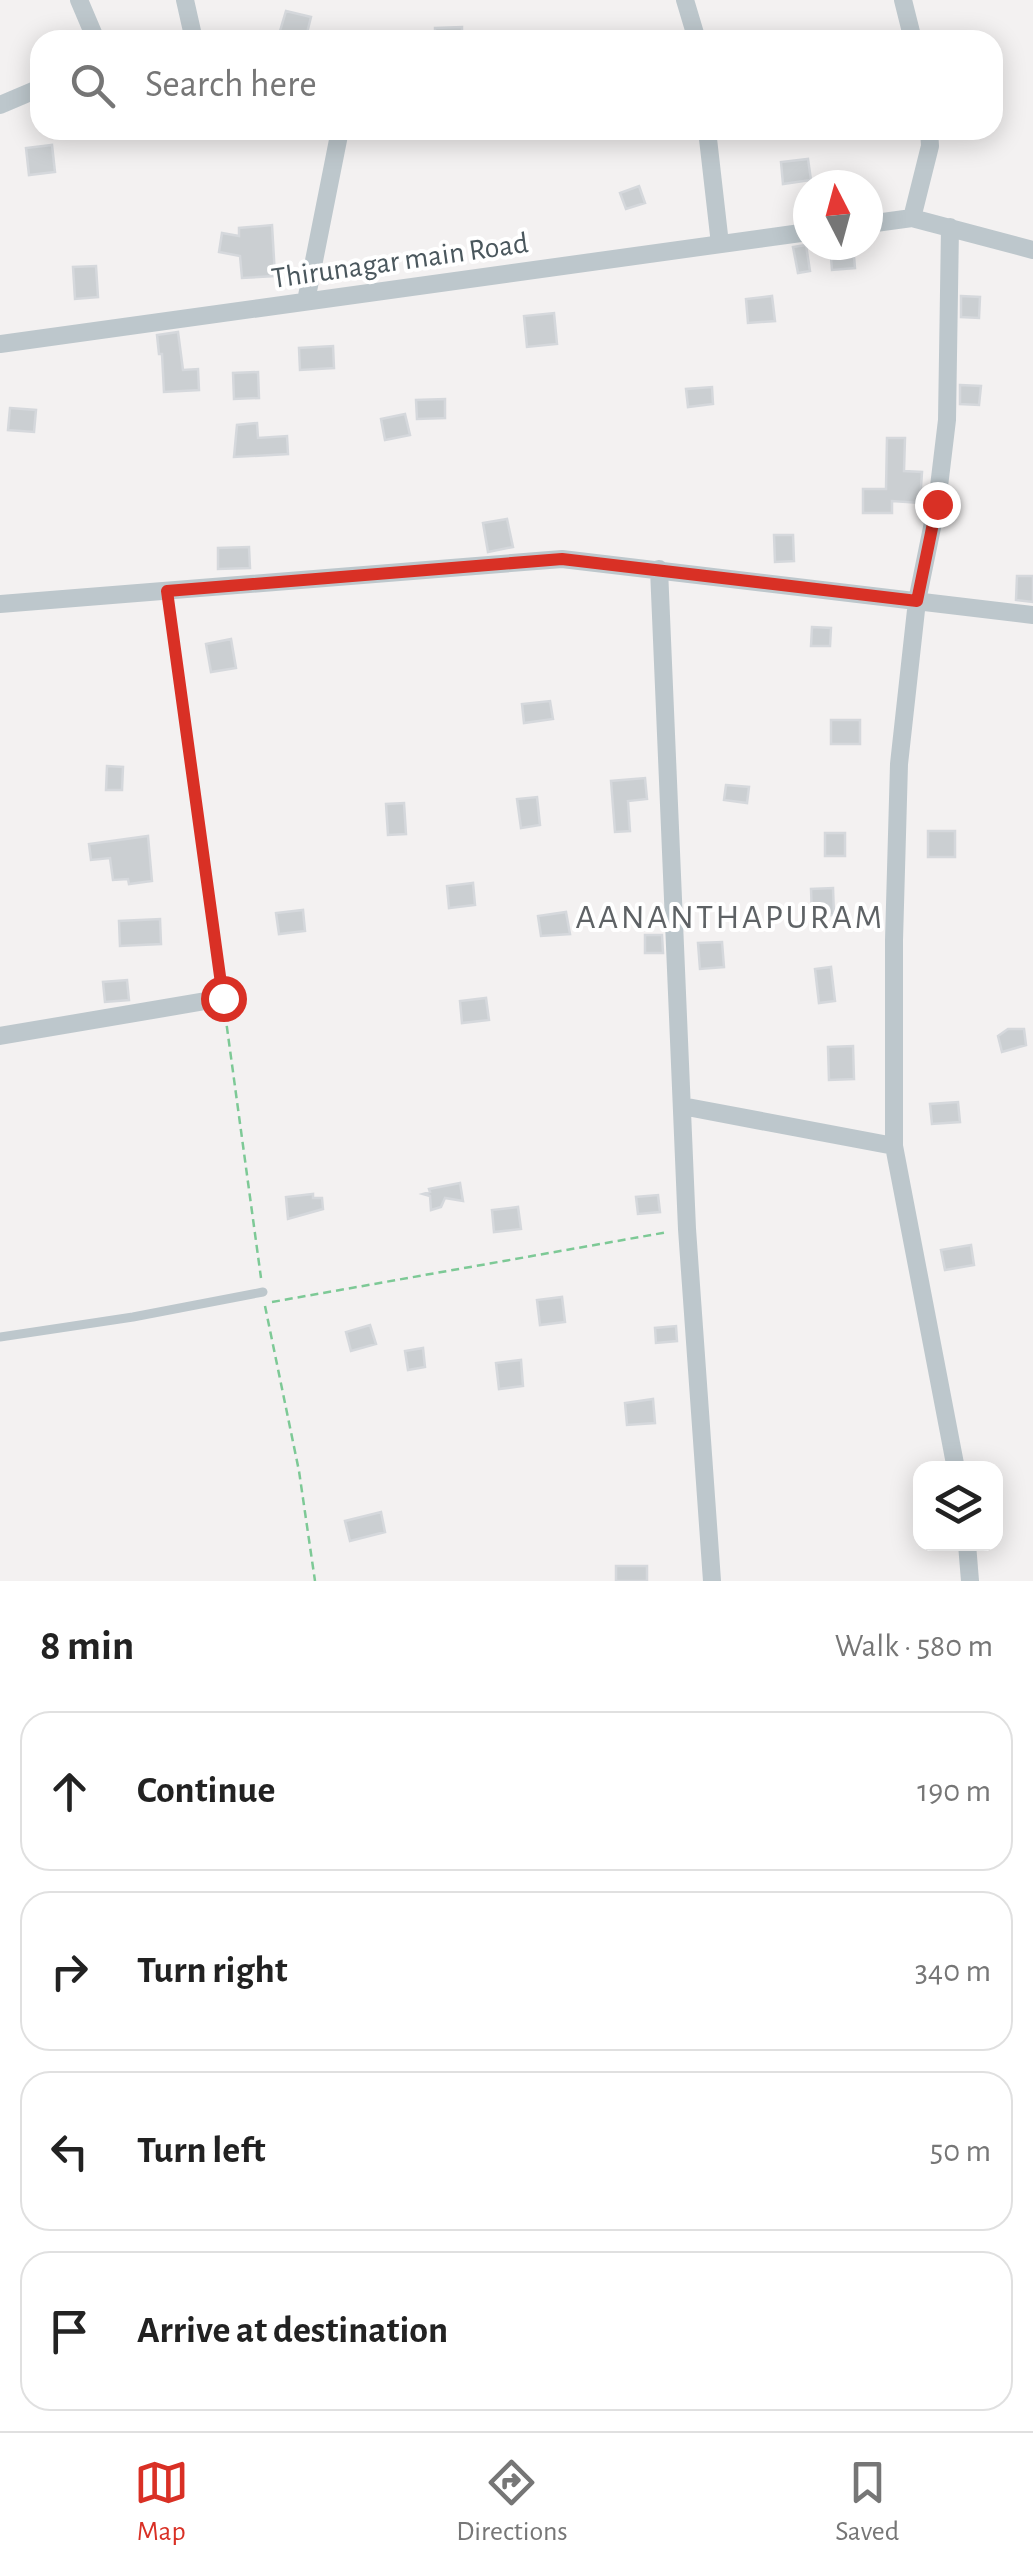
<!DOCTYPE html>
<html lang="en">
<head>
<meta charset="utf-8">
<style>
  body { margin:0; font-family:"Alegreya Sans",sans-serif; background:#f6f6f6; color:#222 }
  .controls { position:absolute; right:30px; bottom:30px; display:grid; overflow:hidden; border-radius:20px; box-shadow:0 5px 25px #0003 }
  .controls button { width:90px; height:90px; display:grid; place-items:center; padding:0; border:0; border-bottom:2px solid #e0e0e0; background:#fff; color:#222; font:50px sans-serif }
  .compass { position:absolute; left:793px; top:170px; width:90px; height:90px; border-radius:50%; background:#fff; box-shadow:0 5px 25px #0003; rotate:354deg }
  .stop { position:absolute; width:30px; height:30px; margin:-22px; border:8px solid #d93025; border-radius:50%; background:#fff }
  .stop.end { background:#d93025; border-color:#fff; box-shadow:0 2px 10px #0008 }
  .list { margin:0; padding:0; list-style:none }
  h2 { display:flex; justify-content:space-between; align-items:center; height:130px; margin:0; padding:0 40px; font-size:42px }
  h2 small { font-size:32px; font-weight:400; color:#767676 }
  .list li { display:grid; grid-template-columns:65px 1fr auto; gap:30px; align-items:center; box-sizing:border-box; height:160px; margin:0 20px 20px; padding:0 20px; border:2px solid #e0e0e0; border-radius:30px }
  .list b { display:block; font-size:38px; white-space:nowrap }
  .list em { font-size:32px; font-style:normal; color:#767676 }
  .icon { flex:none; width:55px; height:55px; fill:none; stroke:currentColor; stroke-width:2; stroke-linecap:round; stroke-linejoin:round }
  .map { position:relative; flex:none; width:1033px; height:1581px; overflow:hidden }
  .search { position:absolute; background:#fff; box-shadow:0 5px 25px #0003; left:30px; right:30px; top:30px; height:110px; display:flex; align-items:center; gap:25px; box-sizing:border-box; padding:0 35px; border-radius:30px; color:#767676; font-size:38px }
  .sheet { height:850px; background:#fff }
  nav { display:flex; justify-content:space-around; align-items:center; box-sizing:border-box; height:140px; border-top:2px solid #e0e0e0; background:#fff; font-size:28px; color:#767676 }
  nav a { display:grid; justify-items:center; gap:5px }
  nav .on { color:#d93025 }
  .map>svg:first-child { display:block }
  .building { fill:#cbcfd2; stroke:#d5d8dc; stroke-width:2.5 }
  .lines { fill:none; stroke-linecap:round; stroke-linejoin:round }
  .path { stroke:#7dc996; stroke-width:2.5; stroke-dasharray:8 5; stroke-linecap:butt }
  .service { stroke:#bdc7cc; stroke-width:9 }
  .minor { stroke:#bdc7cc; stroke-width:18 }
  .route { stroke:#d93025; stroke-width:12 }
  .labels { text-anchor:middle; dominant-baseline:central; stroke-width:8; stroke-linejoin:round; paint-order:stroke }
  .street-label { font-size:30px; fill:#4a575d; stroke:#fff }
  .quarter-label { font-size:35px; letter-spacing:2.5px; fill:#5e6265; stroke:#fff }
</style>
</head>
<body>
<div class="map">
<svg width="1033" height="1581" viewBox="0 0 1033 1581">
  <rect width="100%" height="100%" fill="#f3f1f1"/>
  <path class="building" d="M286 11 311 17 306 37 280 31Z
    M462 27V40H435V28Z
    M52 145 55 172 29 175 26 148Z
    M808 159 811 180 783 184 781 162Z
    M639 186 645 203 626 209 620 193Z
    M272 225 275 276 242 278 240 256 219 252 222 233 239 236V228Z
    M806 245 810 271 798 273 793 247Z
    M830 245H853L855 268 832 270Z
    M96 266 98 297 75 299 73 267Z
    M772 296 775 321 748 323 746 299Z
    M961 296 980 297 979 318 961 317Z
    M554 313 557 344 527 347 524 316Z
    M178 332 183 370 198 369 199 390 164 392 162 354H159L157 335Z
    M333 346 334 368 300 370 299 348Z
    M258 372 259 398 234 399 233 373Z
    M960 385 981 386 979 405 960 404Z
    M712 387 713 404 688 407 686 389Z
    M445 399V418L417 419 416 400Z
    M10 408 36 410 34 432 8 430Z
    M405 414 410 435 385 440 381 419Z
    M257 423 258 438 287 436 288 454 234 457 237 425Z
    M887 438H905L904 471 922 472 920 503 892 501V513H863V489H886Z
    M507 519 513 547 488 552 483 523Z
    M774 535H793L794 561 775 562Z
    M249 547 250 568 218 569V548Z
    M1017 576H1033V602L1016 600Z
    M812 627 831 628 830 646H811Z
    M231 639 236 668 211 672 206 644Z
    M550 701 553 719 524 723 522 704Z
    M831 720H860V744H831Z
    M107 766 123 767 122 790H106Z
    M645 778 647 799 628 801 630 831 615 832 611 781Z
    M726 785 749 787 747 803 724 800Z
    M537 797 540 825 521 828 517 799Z
    M404 803 406 834 388 835 386 804Z
    M928 831H955V857H928Z
    M825 833H845V856H825Z
    M148 836 152 881 129 884 128 879 113 880 110 858 91 860 89 844Z
    M473 883 475 905 449 908 447 886Z
    M833 888 834 915 812 916 811 889Z
    M303 910 305 931 279 934 276 913Z
    M566 912 570 934 541 936 538 916Z
    M160 919 161 944 120 946 119 921Z
    M645 935H662L663 953H645Z
    M722 942 724 967 700 969 698 943Z
    M831 967 835 1001 819 1003 815 969Z
    M127 980 129 1000 105 1002 103 982Z
    M486 998 489 1020 462 1023 460 1001Z
    M1008 1029H1024L1026 1045 1002 1052 998 1036Z
    M853 1046 854 1079 829 1080 828 1047Z
    M958 1102 960 1122 932 1124 930 1104Z
    M460 1183 463 1201 445 1198 441 1207 431 1210 430 1196 423 1194 430 1192 429 1189Z
    M313 1194V1198H322L323 1209 288 1219 286 1197Z
    M658 1195 660 1212 638 1214 636 1197Z
    M518 1207 521 1229 494 1232 492 1210Z
    M971 1245 974 1265 945 1270 941 1250Z
    M562 1297 565 1322 540 1325 537 1300Z
    M370 1325 376 1344 351 1351 346 1332Z
    M676 1326 677 1341 656 1343 655 1328Z
    M423 1348 425 1367 408 1370 405 1351Z
    M521 1360 523 1386 499 1389 496 1363Z
    M653 1399 655 1423 627 1425 625 1403Z
    M381 1512 385 1532 350 1541 345 1521Z
    M616 1566H647V1581H616Z"/>
  <g class="lines">
    <path class="path" d="M169 607 220 981
      M225 1013 261 1278
      M272 1302 668 1232
      M265 1306 299 1471 315 1581"/>
    <path class="service" d="M0 1337 133 1317 263 1292"/>
    <path class="minor" d="M79 0 96 40
      M185 0 194 40
      M685 0 697 40
      M903 0 913 40
      M0 105 40 88
      M707 130 720 244
      M912 218 930 146 929 130
      M868 224 912 218 1033 250
      M950 227 947 420 937 503 917 601 899 764 894 940V1146L956 1469
      M306 301 340 130
      M0 344 808 232
      M659 569 687 1229 712 1581
      M0 604 562 559 1033 615
      M0 1036 223 998
      M682 1106 894 1146
      M967 1544 970 1581"/>
  </g>
  <g class="lines">
    <path class="route" d="M223 998 167 591 562 559 917 601 937 504"/>
  </g>
  <g class="labels">
    <g class="street-label">
      <text transform="translate(400 261) rotate(-8)">Thirunagar main Road</text>
    </g>
    <g class="quarter-label">
      <text x="730" y="917">AANANTHAPURAM</text>
    </g>
  </g>
</svg>
<div class="controls">
<button><svg class="icon" aria-label="layers" viewBox="0 0 24 24"><path d="M12 4l9 5-9 5-9-5zM3 14l9 5 9-5"/></svg></button>
</div>
<svg class="compass" viewBox="-18 -18 36 36"><path d="M0-13l5 13h-10z" fill="#e53935"/><path d="M0 13l5-13h-10z" fill="#767676"/></svg>
<div class="stop" style="left:223px;top:998px"></div>
<div class="stop end" style="left:937px;top:504px"></div>
<div class="search"><svg class="icon" aria-label="search" viewBox="0 0 24 24"><circle cx="10" cy="10" r="6"/><path d="M15 15l6 6"/></svg>Search here</div>
</div>
<section class="sheet">
<h2>8 min<small>Walk · 580 m</small></h2>
<ul class="list">
<li><svg class="icon" aria-label="ahead" viewBox="0 0 24 24"><path d="M12 20V5M6 11l6-6 6 6"/></svg><div><b>Continue</b></div><em>190 m</em></li>
<li><svg class="icon" aria-label="right" viewBox="0 0 24 24"><path d="M7 20v-9h11M14 6l5 5-5 5"/></svg><div><b>Turn right</b></div><em>340 m</em></li>
<li><svg class="icon" aria-label="left" viewBox="0 0 24 24"><path d="M17 20v-9H6M10 6l-5 5 5 5"/></svg><div><b>Turn left</b></div><em>50 m</em></li>
<li><svg class="icon" aria-label="arrive" viewBox="0 0 24 24"><path d="M6 21V4h12l-3 4 3 4H6"/></svg><div><b>Arrive at destination</b></div></li>
</ul>
</section>
<nav>
<a class="on"><svg class="icon" aria-label="map" viewBox="0 0 24 24"><path d="M3 6l6-2 6 2 6-2v14l-6 2-6-2-6 2zM9 4v14M15 6v14"/></svg>Map</a>
<a><svg class="icon" aria-label="directions" viewBox="0 0 24 24"><path d="M12 3l9 9-9 9-9-9zM9 14v-3h6M13 9l2 2-2 2"/></svg>Directions</a>
<a><svg class="icon" aria-label="saved" viewBox="0 0 24 24"><path d="M7 4h10v16l-5-4-5 4z"/></svg>Saved</a>
</nav>
</body>
</html>
